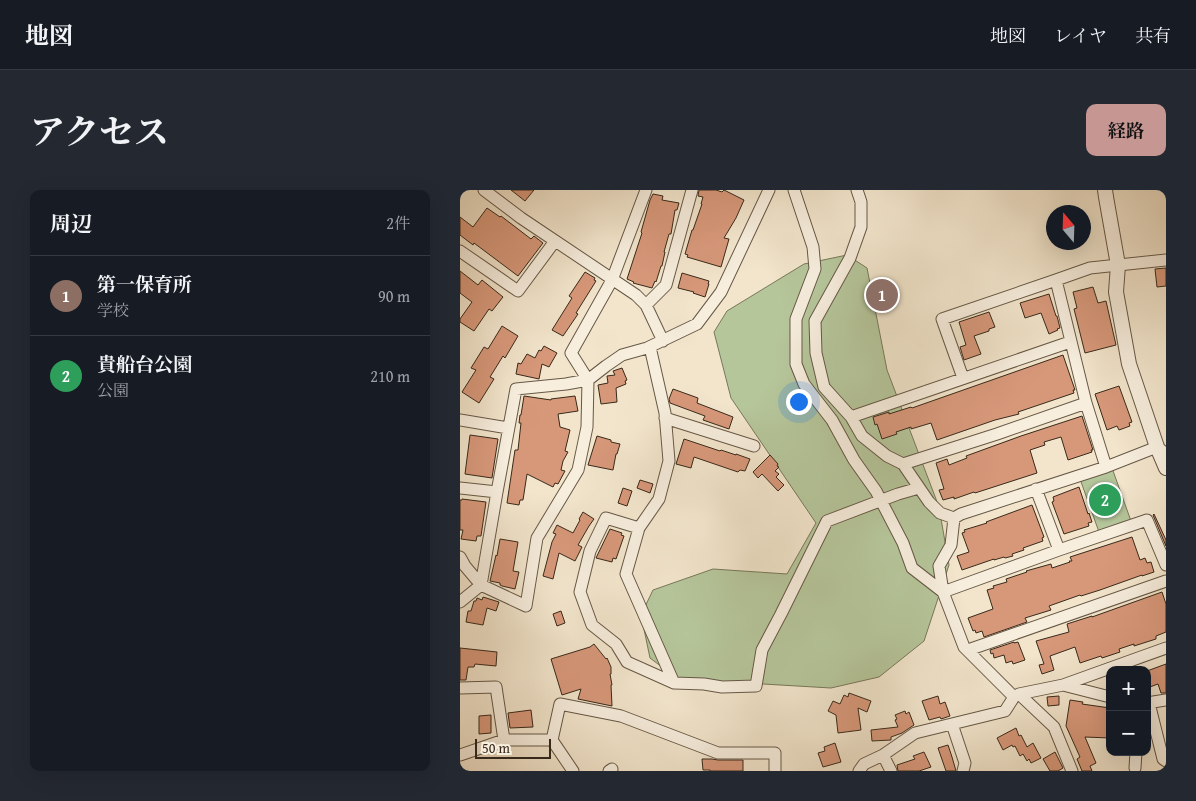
<!DOCTYPE html>
<html lang="ja">
<head>
<meta charset="utf-8">
<style>
  body { margin:0; font-family:"Gentium Book Plus","Noto Serif JP",serif; background:#242831; color:#f1f3f6 }
  .controls { position:absolute; right:15px; bottom:15px; display:grid; overflow:hidden; border-radius:10px; box-shadow:0 5px 20px #0002 }
  .controls button { width:45px; height:45px; display:grid; place-items:center; padding:0; border:0; border-bottom:1px solid #363941; background:#171b24; color:#f1f3f6; font:25px sans-serif }
  .compass { position:absolute; left:586px; top:15px; width:45px; height:45px; border-radius:50%; background:#171b24; box-shadow:0 5px 20px #0002; rotate:341deg }
  .scale { position:absolute; left:15px; bottom:12px; width:76px; box-sizing:border-box; padding-left:5px; border:2px solid #38291a; border-top:0; font-size:14px; line-height:18px; white-space:nowrap; color:#38291a; -webkit-text-stroke:4px #f7eede; paint-order:stroke }
  .you { position:absolute; left:338px; top:211px; width:18px; height:18px; margin:-12px; border:4px solid #fff; border-radius:50%; background:#1a73e8; box-shadow:0 0 0 8px #1a73e833 }
  .badge { display:grid; place-items:center; width:32px; height:32px; border-radius:50%; background:#c59692; color:#fff; font-size:16px; font-weight:700 }
  .pin { position:absolute; translate:-50% -50%; border:2px solid #fff; box-shadow:0 1px 5px #0006 }
  .list { margin:0; padding:0; list-style:none }
  h2 { display:flex; justify-content:space-between; align-items:center; height:65px; margin:0; padding:0 20px; font-size:21px }
  h2 small { font-size:16px; font-weight:400; color:#9ea1a6 }
  .list li { display:grid; grid-template-columns:32px 1fr auto; gap:15px; align-items:center; box-sizing:border-box; height:80px; padding:0 20px; border-top:1px solid #363941 }
  .list b { display:block; font-size:19px; white-space:nowrap }
  .list p { margin:0; font-size:16px; white-space:nowrap; color:#9ea1a6 }
  .list em { font-size:16px; font-style:normal; color:#9ea1a6 }
  .map { position:relative; flex:none; width:706px; height:581px; overflow:hidden; border-radius:10px }
  header { display:flex; align-items:center; gap:30px; box-sizing:border-box; height:70px; padding:0 25px; background:#171b24; border-bottom:1px solid #363941 }
  header strong { font-size:24px }
  nav { display:flex; gap:28px; margin-inline-start:auto; font-size:18px }
  .intro { display:flex; align-items:center; justify-content:space-between; box-sizing:border-box; height:120px; padding:0 30px }
  h1 { margin:0; font-size:35px }
  .button { padding:12px 22px; border-radius:10px; background:#c59692; color:#111; font-size:18px; font-weight:700 }
  main { display:flex; gap:30px; padding:0 30px }
  aside { flex:1; background:#171b24; border-radius:10px; box-shadow:0 5px 20px #0002 }
  .map>svg:first-child { display:block }
  .green { fill:#b6c69b; stroke:#77785a }
  .building { fill:#d7987a; stroke:#38291a }
  .lines { fill:none; stroke-linecap:round; stroke-linejoin:round }
  .minor-casing { stroke:#665846; stroke-width:13 }
  .tertiary-casing { stroke:#665846; stroke-width:16 }
  .minor { stroke:#f7eede; stroke-width:11 }
  .tertiary { stroke:#f7eede; stroke-width:14 }
</style>
</head>
<body>
<header>
<strong>地図</strong>
<nav><a>地図</a><a>レイヤ</a><a>共有</a></nav>
</header>
<div class="intro"><h1>アクセス</h1><a class="button">経路</a></div>
<main>
<aside>
<h2>周辺<small>2件</small></h2>
<ul class="list">
<li><span class="badge" style="background:#8d6e63">1</span><div><b>第一保育所</b><p>学校</p></div><em>90 m</em></li>
<li><span class="badge" style="background:#2e9e5b">2</span><div><b>貴船台公園</b><p>公園</p></div><em>210 m</em></li>
</ul>
</aside>
<div class="map">
<svg width="706" height="581" viewBox="0 0 706 581">
  <rect width="100%" height="100%" fill="#f2e5cc"/>
  <filter id="stains"><feTurbulence type="fractalNoise" baseFrequency=".004" numOctaves="4"/><feColorMatrix values="0 0 0 0 .2 0 0 0 0 .09 0 0 0 0 .02 0 0 0 .5 -.17"/></filter>
  <radialGradient id="worn" r=".72"><stop offset=".6" stop-color="#630" stop-opacity="0"/><stop offset="1" stop-color="#630" stop-opacity=".3"/></radialGradient>
  <path class="green" d="M387 65 407 78 427 180 479 317 489 375 464 451 419 487 371 498 218 489 190 468 181 425 193 400 253 379 327 384 356 333 271 208 254 142 267 121 344 74Z
    M652 278 671 331 639 342 620 289Z"/>
  <path class="building" d="M51 0H74L65 11Z
    M239 0H256L262 2 264 0 284 10 276 28 264 48 269 49 261 77 227 67 228 65 225 64 232 40H233L242 14H241L243 7 238 6Z
    M193 4 203 6 202 10 219 13 217 20H215L211 44H209L204 62H205L202 76H201L196 92 195 91 192 98 173 93 174 92 167 89 182 43 181 42 190 10Z
    M27 18 40 27 41 26 71 49 74 46 83 53 58 86 14 53 13 55 0 45V27L13 37Z
    M706 78V96L697 97 695 79Z
    M0 81 18 95 22 90 43 107 32 121 29 119 14 141 0 132V129L12 112 0 103Z
    M125 82 135 88 134 90 136 91 116 123 118 124 103 146 92 140 112 108 109 106Z
    M222 83 249 91 248 94H249L245 107 233 103 234 102 218 98Z
    M633 97 638 113 646 111 656 155 625 163 614 119 617 118 613 102Z
    M589 104 596 126H597L600 138 597 139 598 140 589 144 581 123 565 128 560 113Z
    M529 122 535 137 529 139V141L514 146 521 164 504 170 500 157 506 155 499 132Z
    M42 136 58 146 45 168 43 166 30 187 34 189 19 213 2 202 16 180 11 178 24 157 28 159Z
    M84 156 97 163 89 177 82 174 79 189 56 184 58 173 61 174 67 164 75 168 79 160 81 161Z
    M603 165 615 200H613L614 203 558 222 559 224 535 230 477 250 471 233 451 239V237L436 242 437 244 422 249 417 234 415 235 413 227 429 222V224L451 217 452 218Z
    M162 178 167 190 165 191 166 194 156 198 157 212 141 214 138 195 148 193 147 186 155 185 153 181Z
    M659 196 672 232 669 233 670 236 659 240 657 236 647 240 635 204Z
    M213 199 238 208 237 213 273 227 269 239 243 230 245 226 210 213 209 209Z
    M64 206 91 210V209L115 206 118 221 98 224 100 237 110 240 105 261 108 262 103 271 101 280 105 281 98 294 95 293 93 297 67 284 63 310H60L59 315 47 313 55 260H58L61 233H59L60 225H61Z
    M622 226 633 260H631L632 262 608 270 601 247 584 252 585 255 570 260 577 283 515 303 514 302 494 309V307L483 310 479 300 484 299 476 273 487 269 489 275 507 268 506 266 561 246Z
    M10 245 38 249 32 288 5 284Z
    M137 246 151 250V252L160 254 157 264H156L153 280 128 275Z
    M224 249 260 261 261 260 276 265V264L290 269 285 281 280 280 278 282 234 267 231 278 216 274Z
    M310 265 318 274 317 276 319 277 315 281 319 284 316 287 324 295 318 301 302 284 298 288 293 282Z
    M180 290 193 294 190 303 177 298Z
    M619 297 628 324 629 323 632 332 628 333 629 336 604 344 592 312 594 311 593 307Z
    M163 298 172 301 167 316 158 313Z
    M2 309 26 312 21 346H17L16 351 1 349 3 340H0V310H2Z
    M572 315 584 347 582 348 583 351 563 358 564 360 552 364 553 366 545 368 544 367 534 370V369L502 380 497 366 509 362 502 343 505 342 504 340 527 333 526 332Z
    M123 322 134 329 129 336 118 355 122 357 115 371 99 363 93 389 83 386 92 352 96 344 93 343 97 335 113 343 120 330 119 329Z
    M694 324 706 350V356L693 325Z
    M150 339 162 343 161 345 164 346 156 369 153 368 152 372 136 368Z
    M672 347 680 370 685 368 687 373 691 372 694 382 682 386V385L640 400 621 406 620 405 589 416 591 420 565 428 567 432 524 447 522 441 516 443 515 440 513 441 508 428 533 419 527 400 534 398 533 396 547 392 546 389 567 382 566 381 591 374 592 378 610 372 609 371H612L610 367Z
    M40 349 58 352 53 381 59 382 55 399 42 396 40 395V393L30 391 36 365 37 366Z
    M702 402 706 414V442L696 446V449L674 456V454L659 459 660 462 642 468 641 466 620 473 615 457 590 466 594 480 582 484 579 475 584 474 576 451 609 442 607 434 632 426V427Z
    M23 407 39 412 36 421 27 418 23 435 6 432 8 421H11L14 411H16L17 408 22 410Z
    M101 421 105 433 97 436 93 424Z
    M554 452V453L558 452 565 470 553 474 552 471 546 473 544 465 534 468 533 463 531 464 530 460Z
    M134 454 146 469 147 468 151 477V484H150L152 495H151L152 516 118 509 121 499 102 505 91 469 130 457Z
    M0 458 37 462 36 476 15 474 14 477H8L6 490H0Z
    M706 474V503H701L698 494 687 498V481Z
    M389 503 411 511 407 522 398 518 401 540 378 543 376 525 368 521 373 511 380 514 384 505 388 507Z
    M478 506 480 514 485 512 490 526 481 529 480 527 469 530 462 511Z
    M599 506V515L588 516 587 507Z
    M610 510 623 512 622 514 650 518V548L625 547 636 573 630 576 632 581H622L617 569 620 567 606 536Z
    M71 520 73 537 50 538 48 523Z
    M445 521 446 524 449 522 454 535 442 543 431 547V550L412 551 411 540 438 537 435 530 437 529 435 525Z
    M31 525V543L19 544V526Z
    M556 538 559 546 561 545 567 557 573 553 581 568 571 573 569 569 567 571 563 564 560 566 555 556 553 557 552 555 543 560 537 548Z
    M375 553 381 572 363 577 358 563 365 561 364 557Z
    M488 555 492 567 496 581H486L478 558Z
    M464 562 471 577 459 581H438L437 575 455 569 453 566Z
    M595 562 603 578 598 581H590L583 569Z
    M242 569H252L258 570H283V581H250V580H243Z"/>
  <g class="lines">
    <defs>
      <path id="minor" d="M24 0 61 28 176 105 186 115 203 151
        M334 0 353 57 355 79 336 129V174L344 194 372 230 394 270 416 301 443 353 452 378 483 402
        M397 0 401 12V37L390 68 355 131 356 163 364 197 391 227 402 246 427 266 443 274 469 312 480 323 494 328
        M0 61 58 101 95 51
        M186 115 206 95 232 0
        M190 157 205 223 209 271 199 309 179 338 166 384 214 493 244 494 262 497 296 496 302 460 321 424 367 331 438 304 459 298
        M503 188 482 129 596 90
        M391 227 610 152
        M205 228 294 256
        M0 230 48 238
        M443 274 537 244 626 213
        M646 277 626 213 596 90 630 78 706 70
        M0 298 37 302 56 199 106 194 128 190 146 176 162 165 187 158 237 134 261 102 309 0
        M576 299 599 360
        M494 328 501 324 646 277 697 257 704 262
        M494 328 491 355 479 376 483 402 504 457 554 507
        M179 338 146 328 130 361 120 402 132 435 156 454 167 472 214 493
        M0 367 5 376 21 395 66 416 77 348 118 280 127 237 128 190 111 163 152 90 186 0
        M483 402 599 360 687 330 706 375
        M0 412 21 395 37 302
        M508 460 706 391
        M603 495 706 458
        M0 498 36 497 44 550
        M559 504 594 537 612 581
        M687 513 706 510
        M689 513 703 569 706 571
        M492 534 505 573 503 581
        M0 565 44 550H92
        M423 565 431 581
        M675 578 676 562
        M113 581 92 550 100 514 161 526 258 563H315V581
        M149 581 152 579
        M399 581 404 574 423 565 455 543 545 521 554 507 559 504 603 495 650 507"/>
      <path id="tertiary" d="M645 0 646 7 658 75 656 102 669 174 697 257 706 278"/>
    </defs>
    <use href="#minor" class="minor-casing"/>
    <use href="#tertiary" class="tertiary-casing"/>
    <use href="#minor" class="minor"/>
    <use href="#tertiary" class="tertiary"/>
  </g>
  <rect width="100%" height="100%" filter="url(#stains)"/>
  <rect width="100%" height="100%" fill="url(#worn)"/>
</svg>
<div class="controls">
<button>+</button>
<button>−</button>
</div>
<svg class="compass" viewBox="-18 -18 36 36"><path d="M0-13l5 13h-10z" fill="#e53935"/><path d="M0 13l5-13h-10z" fill="#9ea1a6"/></svg>
<div class="scale">50 m</div>
<div class="you"></div>
<div class="pin badge" style="left:422px;top:105px;background:#8d6e63">1</div>
<div class="pin badge" style="left:645px;top:310px;background:#2e9e5b">2</div>
</div>
</main>
</body>
</html>
